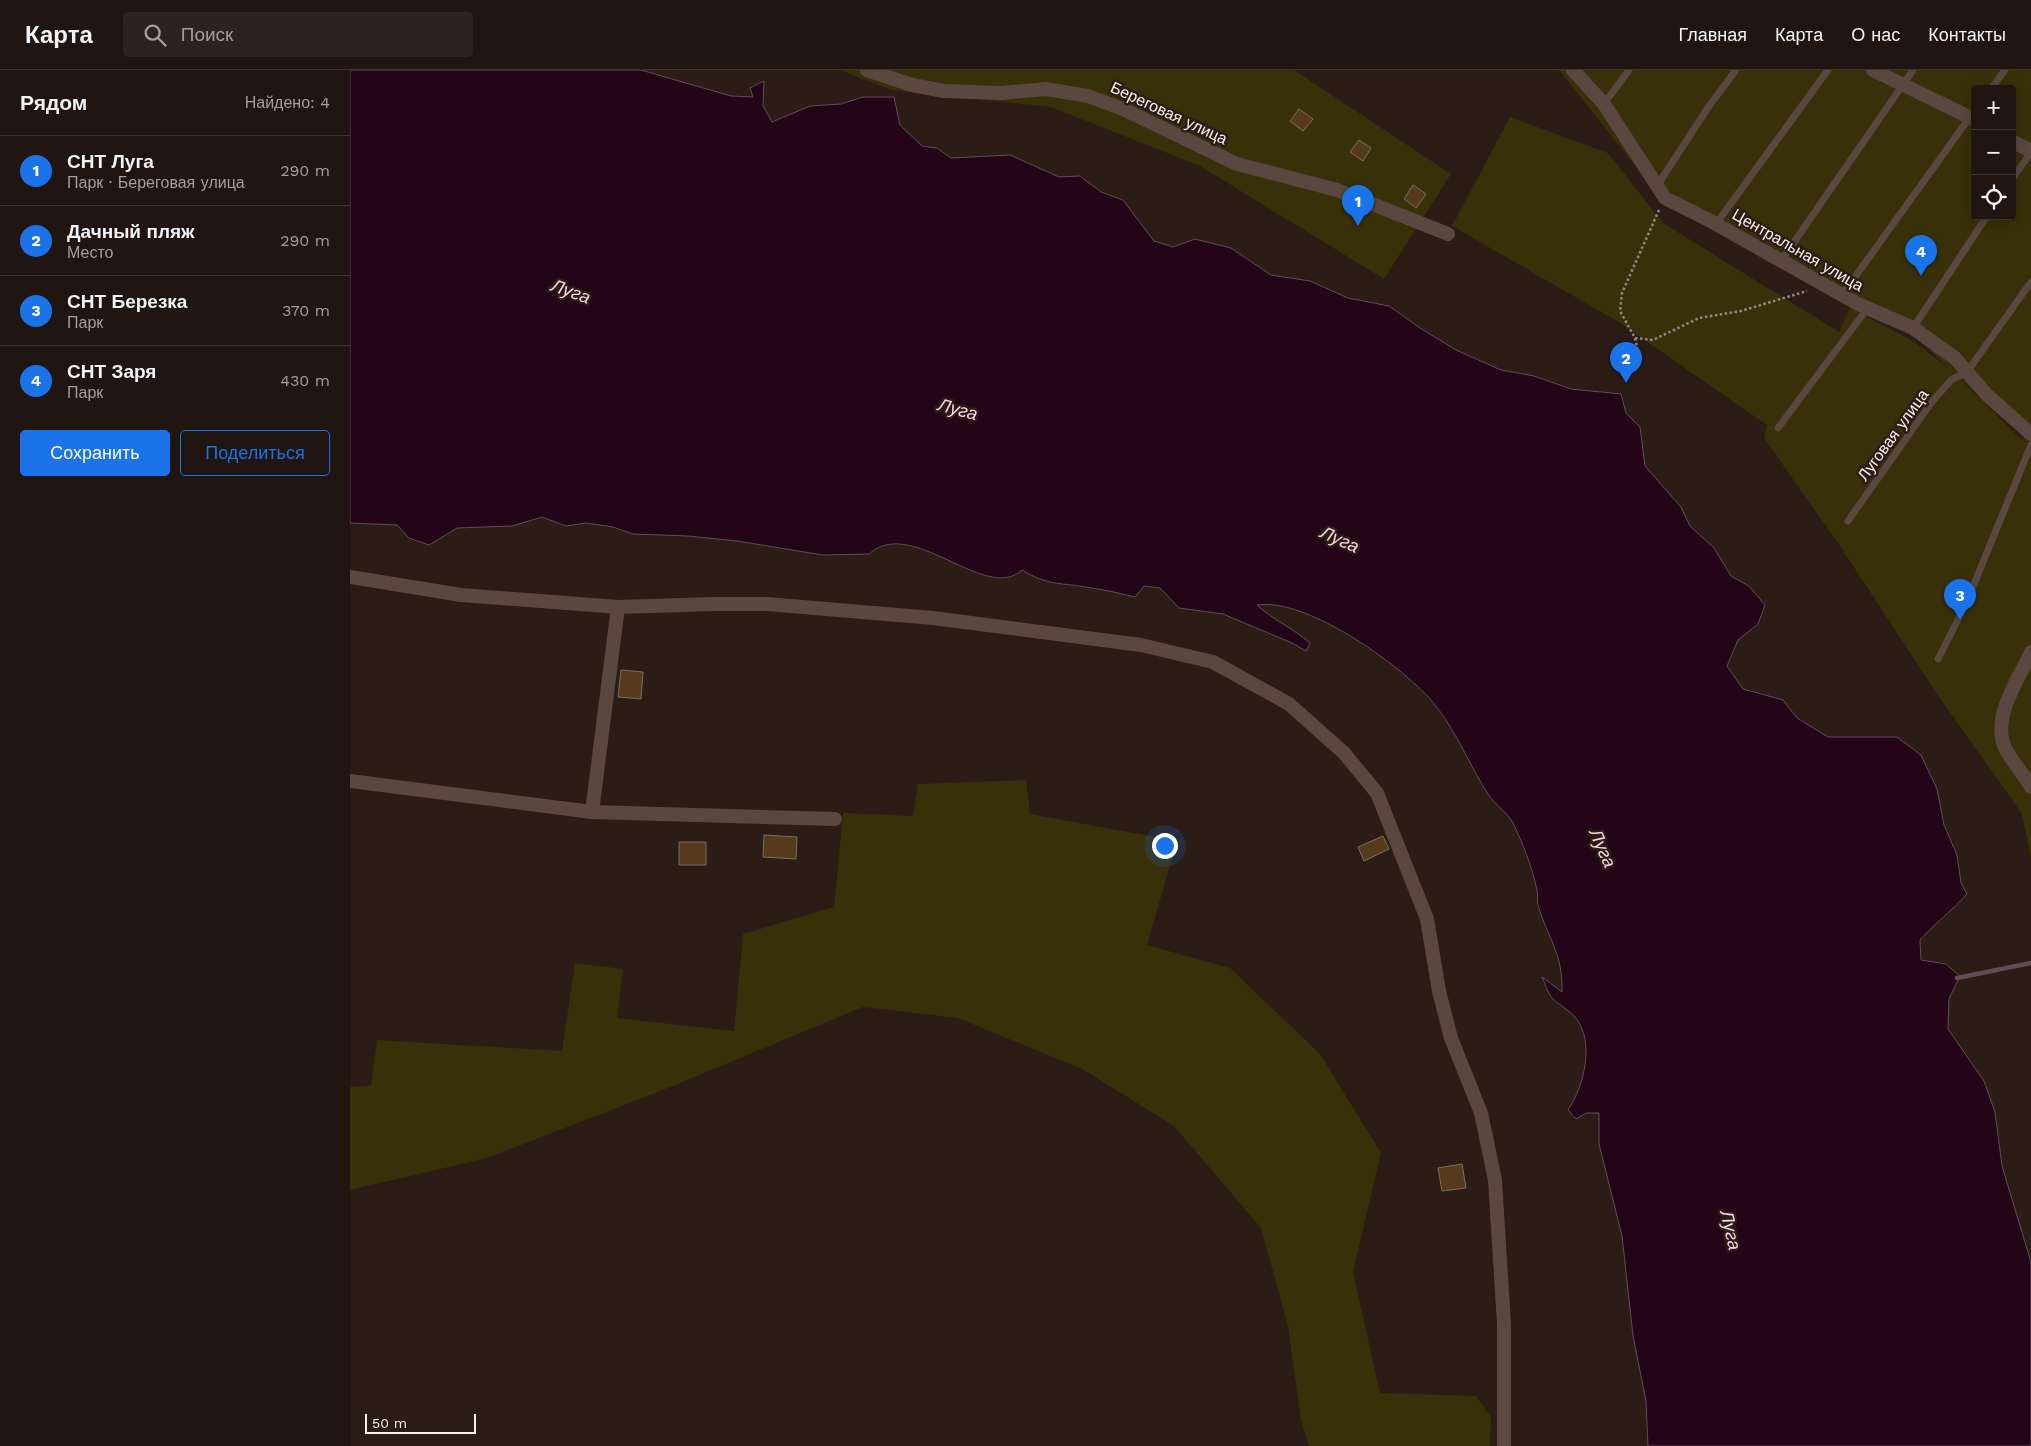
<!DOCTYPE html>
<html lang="ru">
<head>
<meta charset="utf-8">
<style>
  body { margin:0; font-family:"Work Sans",sans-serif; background:#2d221e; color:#f1f3f6 }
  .controls { position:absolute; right:15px; top:15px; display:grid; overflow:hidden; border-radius:5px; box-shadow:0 2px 12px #0003 }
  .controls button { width:45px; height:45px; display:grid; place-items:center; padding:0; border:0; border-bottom:1px solid #3d3430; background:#201510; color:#f1f3f6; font:25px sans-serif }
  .scale { position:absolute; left:15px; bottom:12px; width:111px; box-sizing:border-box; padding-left:5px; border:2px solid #fbf0eb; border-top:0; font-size:14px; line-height:18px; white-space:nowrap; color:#fbf0eb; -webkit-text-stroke:4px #2b1c16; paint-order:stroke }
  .you { position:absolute; left:814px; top:775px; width:18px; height:18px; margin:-12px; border:4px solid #fff; border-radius:50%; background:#1a73e8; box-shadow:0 0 0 8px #1a73e833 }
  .badge { display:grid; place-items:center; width:32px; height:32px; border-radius:50%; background:#1a73e8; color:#fff; font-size:16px; font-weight:700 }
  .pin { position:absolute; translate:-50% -41px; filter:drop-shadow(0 1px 2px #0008) }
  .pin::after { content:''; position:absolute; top:26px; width:18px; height:15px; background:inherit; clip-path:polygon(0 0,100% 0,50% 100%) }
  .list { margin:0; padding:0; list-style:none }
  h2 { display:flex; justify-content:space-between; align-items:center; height:65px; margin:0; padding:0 20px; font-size:21px }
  h2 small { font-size:16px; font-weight:400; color:#a29f9f }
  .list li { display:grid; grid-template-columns:32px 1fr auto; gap:15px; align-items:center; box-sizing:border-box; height:70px; padding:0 20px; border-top:1px solid #3d3430 }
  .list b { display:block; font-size:19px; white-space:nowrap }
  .list p { margin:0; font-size:16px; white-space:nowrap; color:#a29f9f }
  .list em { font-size:16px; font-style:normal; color:#a29f9f }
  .actions { display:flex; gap:10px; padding:15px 20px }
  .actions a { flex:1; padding:11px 0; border:1px solid #1a73e8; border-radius:5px; text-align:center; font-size:18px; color:#1a73e8 }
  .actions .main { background:#1a73e8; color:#fff }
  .icon { flex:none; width:28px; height:28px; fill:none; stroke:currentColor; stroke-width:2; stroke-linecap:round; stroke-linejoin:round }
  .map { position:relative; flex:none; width:1681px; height:1376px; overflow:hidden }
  header { display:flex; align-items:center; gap:30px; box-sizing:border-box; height:70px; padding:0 25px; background:#201510; border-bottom:1px solid #3d3430 }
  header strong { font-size:24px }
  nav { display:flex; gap:28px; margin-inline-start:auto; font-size:18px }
  .search { width:350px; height:45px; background:#2d221e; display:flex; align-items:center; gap:12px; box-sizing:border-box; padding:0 18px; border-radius:5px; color:#a29f9f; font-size:19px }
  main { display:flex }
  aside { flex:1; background:#201510 }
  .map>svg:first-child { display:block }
  .green { fill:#383008; fill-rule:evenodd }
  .water { fill:#230517; stroke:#644c57 }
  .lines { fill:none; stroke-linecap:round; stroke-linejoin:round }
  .stream { stroke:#644c57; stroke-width:4.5 }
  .building { fill:#553b1b; stroke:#7c6f61 }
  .path { stroke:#958883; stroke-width:2.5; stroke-dasharray:2.5 2.5; stroke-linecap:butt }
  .lane { stroke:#594740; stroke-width:7 }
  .street { stroke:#594740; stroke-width:14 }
  .labels { text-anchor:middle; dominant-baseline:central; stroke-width:5; stroke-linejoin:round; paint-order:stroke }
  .street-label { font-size:16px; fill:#fbf0eb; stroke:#2b1c16 }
  .water-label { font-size:18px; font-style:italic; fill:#fed4e9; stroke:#2b1c16 }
</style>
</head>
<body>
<header>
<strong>Карта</strong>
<div class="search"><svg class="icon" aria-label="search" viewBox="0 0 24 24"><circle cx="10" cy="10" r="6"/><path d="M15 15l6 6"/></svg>Поиск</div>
<nav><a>Главная</a><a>Карта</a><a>О нас</a><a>Контакты</a></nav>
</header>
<main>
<aside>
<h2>Рядом<small>Найдено: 4</small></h2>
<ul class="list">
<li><span class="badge">1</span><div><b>СНТ Луга</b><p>Парк · Береговая улица</p></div><em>290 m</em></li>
<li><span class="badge">2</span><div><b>Дачный пляж</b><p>Место</p></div><em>290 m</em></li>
<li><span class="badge">3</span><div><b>СНТ Березка</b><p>Парк</p></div><em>370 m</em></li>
<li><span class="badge">4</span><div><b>СНТ Заря</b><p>Парк</p></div><em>430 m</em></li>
</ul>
<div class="actions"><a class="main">Сохранить</a><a>Поделиться</a></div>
</aside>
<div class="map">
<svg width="1681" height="1376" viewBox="0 0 1681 1376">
  <rect width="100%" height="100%" fill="#2b1c16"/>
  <path class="green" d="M490 0H944L1101 104 1034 209 850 96 701 37 542 20Z
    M1209 0H1681V352L1671 364 1601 300 1672 370 1681 360V789L1672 744 1587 624 1490 476 1414 368 1417 355 1267 251 1102 156 1160 47 1258 83 1313 153 1489 262 1500 237 1561 270 1599 298 1563 265 1328 128 1291 103ZM1625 19H1662V146H1625Z
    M676 710 680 744 827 771 797 875 880 898 970 984 1031 1083 1003 1202 1030 1323 1126 1326 1141 1347 1140 1376H959L951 1350 938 1256 911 1158 824 1056 732 999 608 948 513 937 318 1018 137 1088 0 1120V1017L21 1016 27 970 212 981 225 893 273 899 267 948 384 961 393 864 484 837 493 743 563 746 568 714Z"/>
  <path class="water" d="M0 0H291L381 26 403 27 400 18 414 11 413 36 422 52 460 36 491 34 513 27H544L550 55 572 76 587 78 601 88 660 85 709 107 730 106 751 122 773 130 804 171 823 177 845 169 881 178 921 205 960 211 998 228 1039 236 1070 258 1106 280 1151 300 1184 306 1221 319 1271 324 1276 343 1290 357 1295 396 1331 437 1340 456 1364 478 1381 506 1399 516 1415 535 1408 554 1388 570 1377 596 1393 619 1433 630 1447 648 1478 667H1547L1571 685 1587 719 1594 755 1607 785 1611 813 1617 824C1602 841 1585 853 1570 870L1571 890 1596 894 1610 906 1599 929 1598 959 1634 1011 1645 1042 1652 1096 1681 1192V1376H1298L1296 1331 1283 1266 1272 1166 1249 1074V1043H1236L1226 1049 1218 1040C1234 1016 1245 973 1226 948 1219 940 1209 935 1202 928 1197 922 1195 913 1192 907L1212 922C1213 883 1198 869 1188 835 1187 831 1188 825 1187 820 1182 797 1173 774 1163 753 1157 742 1145 735 1138 724 1120 696 1107 663 1086 636 1056 598 957 527 907 535 923 550 943 558 960 573L956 581 942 573 873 544 829 538 810 518 794 516 785 527C768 523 752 519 735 517 707 512 699 516 672 500 636 534 562 445 519 484L473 485 387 471 338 466 283 464 263 457 236 453 216 456 192 447 162 456 107 458 79 475 59 468 47 455 0 453Z"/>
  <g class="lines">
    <path class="stream" d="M1607 908 1681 893"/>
  </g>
  <path class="building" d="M949 39 963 49 953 61 940 51Z
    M1009 70 1021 78 1013 91 1000 82Z
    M1063 115 1076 124 1066 138 1054 129Z
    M271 600 293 602 291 629 268 627Z
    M414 765 447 767 446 789 413 787Z
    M1033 766 1039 779 1014 791 1008 777Z
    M329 772H356V795H329Z
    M1112 1094 1116 1118 1092 1121 1088 1098Z"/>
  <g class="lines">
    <path class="path" d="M1309 140 1272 223 1270 241 1285 268 1303 270 1349 248 1391 241 1457 221
      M1285 268 1289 286 1288 294"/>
    <path class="lane" d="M1641 19 1655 0
      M1254 34 1279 0
      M1662 109 1681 82
      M1307 116 1357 39 1386 0
      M1366 154 1478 0
      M1431 191 1563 0
      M1492 225 1625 40
      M1563 258 1637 146
      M1428 358 1517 239
      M1498 451 1581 333 1601 310 1617 302 1681 212
      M1588 589 1615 536 1681 375"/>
    <path class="street" d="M517 0 562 15 594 21 652 23 696 19 738 26 773 39 887 94 987 120 1098 164
      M1223 0 1254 34 1315 128 1357 149 1508 234 1563 258 1605 288 1637 325 1681 364
      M1523 0 1625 50
      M1662 71 1681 81
      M0 507 111 525 268 537 364 534H417L583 548 791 575 863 592 939 634 994 683 1027 723 1077 849 1089 921 1101 968 1131 1043 1145 1110 1154 1254V1376
      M1681 582C1669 609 1641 647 1655 678 1662 691 1673 704 1681 717
      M0 711 242 742 485 749
      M242 742 268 537"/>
  </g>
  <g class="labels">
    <g class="street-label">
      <text transform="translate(819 43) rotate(25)">Береговая улица</text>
      <text transform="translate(1448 180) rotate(30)">Центральная улица</text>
      <text transform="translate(1543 365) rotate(-54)">Луговая улица</text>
    </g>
    <g class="water-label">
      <text transform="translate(221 221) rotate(20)">Луга</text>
      <text transform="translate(608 339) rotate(15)">Луга</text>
      <text transform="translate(990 469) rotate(24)">Луга</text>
      <text transform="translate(1253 778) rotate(66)">Луга</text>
      <text transform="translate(1381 1160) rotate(77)">Луга</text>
    </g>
  </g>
</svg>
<div class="controls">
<button>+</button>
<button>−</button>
<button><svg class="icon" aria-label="locate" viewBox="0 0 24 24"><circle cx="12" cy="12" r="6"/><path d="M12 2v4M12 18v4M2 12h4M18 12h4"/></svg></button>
</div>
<div class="scale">50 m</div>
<div class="you"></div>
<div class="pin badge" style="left:1008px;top:156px">1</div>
<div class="pin badge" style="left:1276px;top:313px">2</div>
<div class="pin badge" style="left:1610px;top:550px">3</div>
<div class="pin badge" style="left:1571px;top:206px">4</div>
</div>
</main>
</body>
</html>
